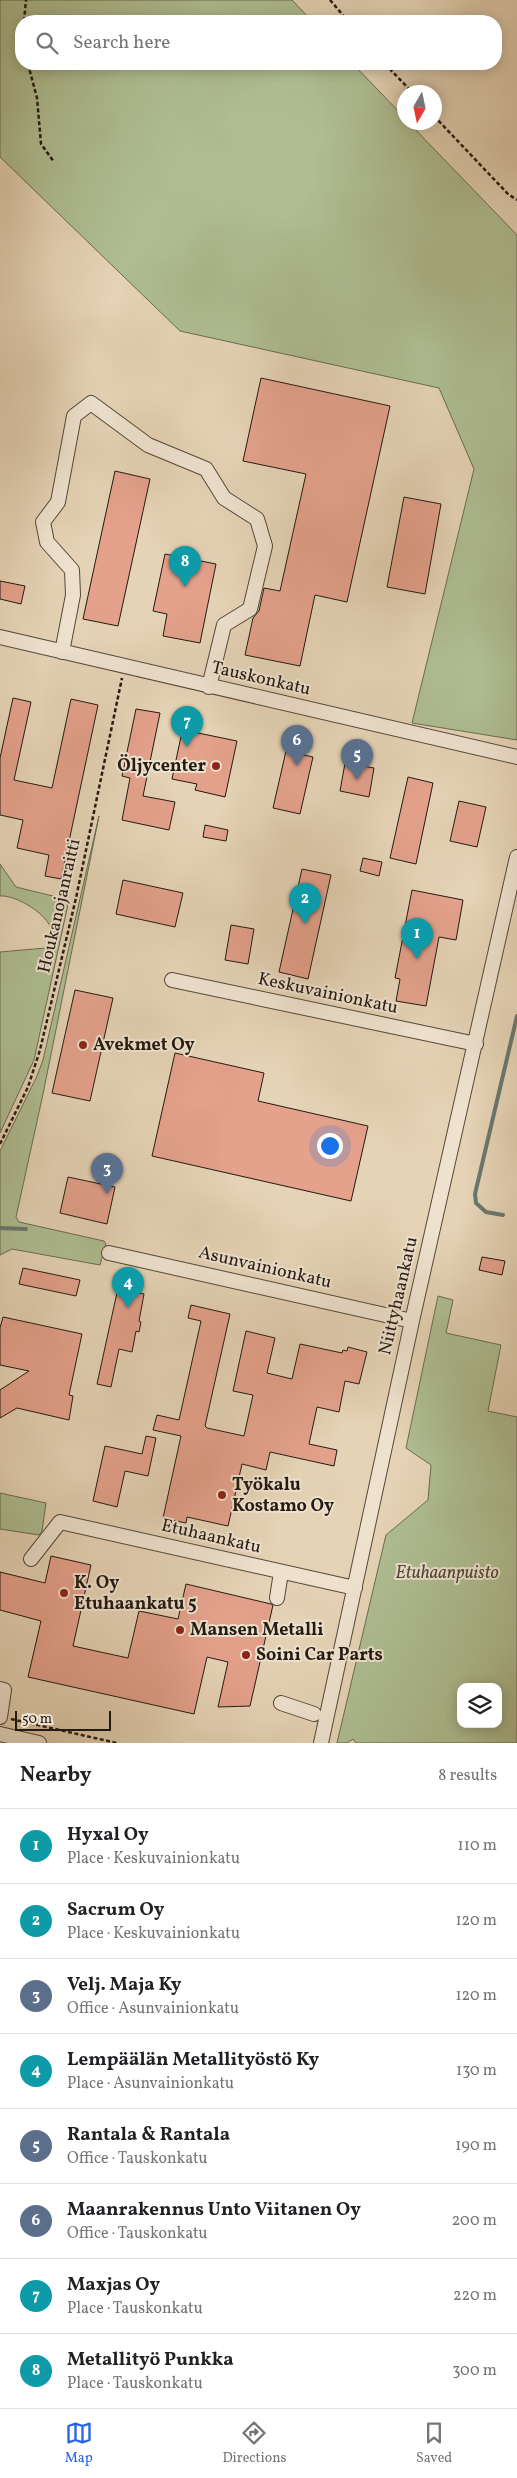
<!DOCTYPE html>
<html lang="en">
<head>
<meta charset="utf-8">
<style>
  body { margin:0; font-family:Vollkorn,serif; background:#f6f6f6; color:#202124 }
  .controls { position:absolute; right:15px; bottom:15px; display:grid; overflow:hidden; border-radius:10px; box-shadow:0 2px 12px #0003 }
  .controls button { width:45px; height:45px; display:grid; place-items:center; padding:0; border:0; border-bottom:1px solid #e0e0e0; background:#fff; color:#202124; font:25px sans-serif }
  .compass { position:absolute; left:397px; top:85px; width:45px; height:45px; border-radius:50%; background:#fff; box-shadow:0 2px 12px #0003; rotate:189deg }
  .scale { position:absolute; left:15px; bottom:12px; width:96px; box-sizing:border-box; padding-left:5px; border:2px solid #231a11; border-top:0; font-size:14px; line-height:18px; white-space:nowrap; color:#231a11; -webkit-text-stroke:4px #eee2cf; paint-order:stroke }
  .you { position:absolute; left:329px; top:1145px; width:18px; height:18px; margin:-12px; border:4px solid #fff; border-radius:50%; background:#1a73e8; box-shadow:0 0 0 8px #1a73e833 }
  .badge { display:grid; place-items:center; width:32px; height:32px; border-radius:50%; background:#2563eb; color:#fff; font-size:16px; font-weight:700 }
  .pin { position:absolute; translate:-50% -41px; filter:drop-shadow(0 1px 2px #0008) }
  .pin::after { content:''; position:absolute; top:26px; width:18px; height:15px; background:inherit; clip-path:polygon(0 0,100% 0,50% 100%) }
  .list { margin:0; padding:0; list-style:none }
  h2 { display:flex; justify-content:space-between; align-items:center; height:65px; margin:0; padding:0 20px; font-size:21px }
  h2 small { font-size:16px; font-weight:400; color:#757577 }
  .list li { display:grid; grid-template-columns:32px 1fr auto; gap:15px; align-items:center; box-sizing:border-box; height:75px; padding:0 20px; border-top:1px solid #e0e0e0 }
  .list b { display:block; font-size:19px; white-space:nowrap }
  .list p { margin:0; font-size:16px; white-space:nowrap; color:#757577 }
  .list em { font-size:16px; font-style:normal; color:#757577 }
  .icon { flex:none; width:28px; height:28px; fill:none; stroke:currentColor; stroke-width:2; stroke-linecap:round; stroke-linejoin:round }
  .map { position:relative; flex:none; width:517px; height:1743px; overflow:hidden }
  .search { position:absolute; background:#fff; box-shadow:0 2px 12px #0003; left:15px; right:15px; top:15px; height:55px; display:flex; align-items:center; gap:12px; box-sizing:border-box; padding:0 18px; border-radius:20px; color:#757577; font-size:19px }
  .sheet { height:665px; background:#fff }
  nav { display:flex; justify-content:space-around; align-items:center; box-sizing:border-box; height:70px; border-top:1px solid #e0e0e0; background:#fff; font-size:14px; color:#757577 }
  nav a { display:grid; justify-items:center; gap:2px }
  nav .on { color:#2563eb }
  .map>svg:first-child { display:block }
  .green { fill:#aebe92; stroke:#686c52; fill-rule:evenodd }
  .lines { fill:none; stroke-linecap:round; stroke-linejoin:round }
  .stream { stroke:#697872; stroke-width:4 }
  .building { fill:#e4a18c; stroke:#231a11 }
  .minor-casing { stroke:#54483a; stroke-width:16 }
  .path { stroke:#231a11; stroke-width:2.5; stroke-dasharray:4 2.5; stroke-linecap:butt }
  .minor { stroke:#eee2cf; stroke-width:14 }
  .poi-dot { fill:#8f2418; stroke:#eee2cf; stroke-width:2 }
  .labels { text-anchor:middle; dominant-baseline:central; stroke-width:4; stroke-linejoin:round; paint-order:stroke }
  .street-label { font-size:18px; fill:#231a11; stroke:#eee2cf }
  .poi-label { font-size:18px; font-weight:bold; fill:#231a11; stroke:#eee2cf; text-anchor:start }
  .park-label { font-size:18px; font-style:italic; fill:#4d4b38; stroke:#eee2cf }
</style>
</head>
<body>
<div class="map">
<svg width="517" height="1743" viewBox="0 0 517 1743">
  <rect width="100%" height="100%" fill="#e5d3b5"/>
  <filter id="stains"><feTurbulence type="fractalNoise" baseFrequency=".004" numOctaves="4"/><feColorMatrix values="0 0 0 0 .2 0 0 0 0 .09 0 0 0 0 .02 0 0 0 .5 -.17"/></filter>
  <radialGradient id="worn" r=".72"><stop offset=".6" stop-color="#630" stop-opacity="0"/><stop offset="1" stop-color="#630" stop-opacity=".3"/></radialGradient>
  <path class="green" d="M0 0H292L312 21H21V64H353L404 117V122L409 123 517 235V740L412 723 474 469 439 388 180 331 0 157Z
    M99 816 43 1094 16 1217 19 1222 104 1241 106 1244 100 1265 12 1249 0 1255V1151L37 1076 43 1060Z
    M0 864 16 887 69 900 34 1060 0 1133V952L46 948C71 927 19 894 0 896Z
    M438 1296 453 1300 446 1333 501 1345 488 1411 517 1417V1743H356L353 1739 347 1743H337L386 1535 428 1500 431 1465 406 1448ZM461 1687H498V1724H461Z
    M0 1493 46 1503 42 1531 39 1535 0 1529Z"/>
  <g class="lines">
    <path class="stream" d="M503 1215 486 1212 476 1203 475 1194 517 1016
      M0 1228 26 1229"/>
  </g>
  <path class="building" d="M261 378 390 406 347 602 315 595 300 666 245 655 253 618 259 611 264 588 280 591 306 474 243 461Z
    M115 471 150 479 118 626 83 619Z
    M404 497 441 504 425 594 387 587Z
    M165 554 216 564 200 643 163 636 167 614 153 611Z
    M0 581 25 586 21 604 0 599Z
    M13 698 31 702 14 780 52 788 71 699 98 705 61 879 45 876 49 855 17 848 23 820 0 815V758Z
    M136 709 160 713 143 796 175 802 169 830 122 820 130 778 122 776Z
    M186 713 201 716 198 733 237 741 225 797 195 790 197 784 172 779Z
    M286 751 313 757 300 814 273 808Z
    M345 763 374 768 369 797 340 791Z
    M408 777 433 783 416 864 390 858Z
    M459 801 486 807 477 847 450 841Z
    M205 825 228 830 226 841 203 837Z
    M363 858 382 862 379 876 360 871Z
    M302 869 331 875 308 979 279 972Z
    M123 880 183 893 175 927 116 914Z
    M412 890 463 900 456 940 439 937 426 1006 396 1001 400 979 395 978Z
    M231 925 254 929 248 964 225 960Z
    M75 990 113 998 90 1101 52 1093Z
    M175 1053 264 1073 258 1101 368 1126 351 1201 152 1156Z
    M68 1177 115 1187 107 1224 60 1213Z
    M482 1257 505 1261 502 1275 479 1270Z
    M23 1268 80 1280 76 1296 19 1284Z
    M118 1288 144 1294 139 1321 141 1322 139 1332 136 1331 132 1352 119 1349 111 1387 97 1384Z
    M191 1305 230 1314 205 1426 207 1428 244 1436 253 1395 233 1391 246 1331 275 1338 267 1373 292 1379 300 1344 342 1353 343 1350 347 1351 348 1347 367 1352 359 1384 345 1381 339 1412 317 1407 309 1444 337 1450 334 1466 270 1452 266 1470 242 1464 228 1526 187 1517 186 1523 163 1518 181 1436 153 1430 157 1415 179 1420 201 1321 188 1318Z
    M3 1317 82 1334 69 1395 73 1396 69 1420 17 1408 0 1418V1390L29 1371 0 1365V1328Z
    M146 1436 156 1438 148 1476 125 1471 117 1507 93 1501 105 1446 142 1454Z
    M51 1556 91 1565 73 1646 128 1658 139 1611 178 1619 186 1584 271 1604 273 1605 250 1706 218 1707 228 1662 207 1657 194 1714 28 1677 41 1621 0 1610V1572L45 1583Z"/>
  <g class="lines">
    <defs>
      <path id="minor" d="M0 637 517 757
        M62 652 73 595 72 570 47 542 43 522 58 502 74 416 91 403 148 445 206 469 224 498 257 519 265 546 250 609 224 625 209 687
        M172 980 476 1044
        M109 1253 412 1321
        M31 1559 60 1522 355 1588
        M277 1598 281 1572
        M0 1689 4 1690 0 1717
        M281 1703 314 1714
        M0 1734 39 1743
        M321 1743 412 1321 517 857"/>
    </defs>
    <use href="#minor" class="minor-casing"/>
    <path class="path" d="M330 0 348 21
      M24 21 26 0
      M28 64 37 98 41 144 54 162
      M385 64 412 92
      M434 116 508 194 517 200
      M0 1144 28 1087 40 1050 76 898 122 678
      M11 1719 117 1743"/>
    <use href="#minor" class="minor"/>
  </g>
  <g class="poi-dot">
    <circle cx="216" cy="766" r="5"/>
    <circle cx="83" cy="1045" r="5"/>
    <circle cx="222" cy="1495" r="5"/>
    <circle cx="64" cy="1593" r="5"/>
    <circle cx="180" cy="1630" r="5"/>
    <circle cx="246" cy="1655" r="5"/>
  </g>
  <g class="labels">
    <g class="street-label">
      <text transform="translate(261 679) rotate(13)">Tauskonkatu</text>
      <text transform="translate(60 906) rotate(-77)">Houkanojanraitti</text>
      <text transform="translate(328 994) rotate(12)">Keskuvainionkatu</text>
      <text transform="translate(265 1268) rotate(13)">Asunvainionkatu</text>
      <text transform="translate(399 1296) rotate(-77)">Niittyhaankatu</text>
      <text transform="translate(211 1537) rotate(13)">Etuhaankatu</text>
    </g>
    <g class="poi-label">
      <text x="206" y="766" text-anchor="end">Öljycenter</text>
      <text x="93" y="1045">Avekmet Oy</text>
      <text x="232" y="1485">Työkalu<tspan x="232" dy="21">Kostamo Oy</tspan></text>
      <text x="74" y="1583">K. Oy<tspan x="74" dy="21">Etuhaankatu 5</tspan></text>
      <text x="190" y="1630">Mansen Metalli</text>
      <text x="256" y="1655">Soini Car Parts</text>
    </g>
    <g class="park-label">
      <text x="447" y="1573">Etuhaanpuisto</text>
    </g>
  </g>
  <rect width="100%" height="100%" filter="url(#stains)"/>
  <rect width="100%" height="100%" fill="url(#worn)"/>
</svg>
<div class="controls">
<button><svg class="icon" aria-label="layers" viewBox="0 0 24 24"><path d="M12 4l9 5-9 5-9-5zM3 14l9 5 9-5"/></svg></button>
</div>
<svg class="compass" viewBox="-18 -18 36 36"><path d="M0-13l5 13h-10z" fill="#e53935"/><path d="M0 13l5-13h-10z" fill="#757577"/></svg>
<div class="scale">50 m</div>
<div class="you"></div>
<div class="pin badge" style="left:417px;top:959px;background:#0f9aa8">1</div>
<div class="pin badge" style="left:305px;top:924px;background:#0f9aa8">2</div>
<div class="pin badge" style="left:107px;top:1194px;background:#5c6f8a">3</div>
<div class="pin badge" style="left:128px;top:1308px;background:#0f9aa8">4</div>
<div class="pin badge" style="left:357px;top:780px;background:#5c6f8a">5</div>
<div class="pin badge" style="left:297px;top:766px;background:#5c6f8a">6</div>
<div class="pin badge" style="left:187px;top:747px;background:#0f9aa8">7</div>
<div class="pin badge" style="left:185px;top:587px;background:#0f9aa8">8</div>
<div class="search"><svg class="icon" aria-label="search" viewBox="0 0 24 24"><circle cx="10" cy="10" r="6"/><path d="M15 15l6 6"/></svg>Search here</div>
</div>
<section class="sheet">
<h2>Nearby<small>8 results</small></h2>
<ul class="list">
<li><span class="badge" style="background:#0f9aa8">1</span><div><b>Hyxal Oy</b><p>Place · Keskuvainionkatu</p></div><em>110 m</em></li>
<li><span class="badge" style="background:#0f9aa8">2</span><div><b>Sacrum Oy</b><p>Place · Keskuvainionkatu</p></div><em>120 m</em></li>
<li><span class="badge" style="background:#5c6f8a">3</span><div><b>Velj. Maja Ky</b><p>Office · Asunvainionkatu</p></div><em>120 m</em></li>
<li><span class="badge" style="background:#0f9aa8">4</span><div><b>Lempäälän Metallityöstö Ky</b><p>Place · Asunvainionkatu</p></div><em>130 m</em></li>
<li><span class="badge" style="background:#5c6f8a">5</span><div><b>Rantala &amp; Rantala</b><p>Office · Tauskonkatu</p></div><em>190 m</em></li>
<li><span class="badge" style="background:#5c6f8a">6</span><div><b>Maanrakennus Unto Viitanen Oy</b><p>Office · Tauskonkatu</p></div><em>200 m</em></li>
<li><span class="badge" style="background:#0f9aa8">7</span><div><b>Maxjas Oy</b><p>Place · Tauskonkatu</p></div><em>220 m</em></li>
<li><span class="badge" style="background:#0f9aa8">8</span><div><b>Metallityö Punkka</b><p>Place · Tauskonkatu</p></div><em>300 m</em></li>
</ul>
</section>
<nav>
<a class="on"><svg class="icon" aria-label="map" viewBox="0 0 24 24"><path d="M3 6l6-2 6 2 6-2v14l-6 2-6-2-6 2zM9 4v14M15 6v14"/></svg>Map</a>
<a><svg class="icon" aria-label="directions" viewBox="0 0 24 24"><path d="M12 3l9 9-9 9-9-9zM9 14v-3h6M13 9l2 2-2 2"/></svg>Directions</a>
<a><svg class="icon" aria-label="saved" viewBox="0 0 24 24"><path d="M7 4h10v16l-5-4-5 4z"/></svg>Saved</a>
</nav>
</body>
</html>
